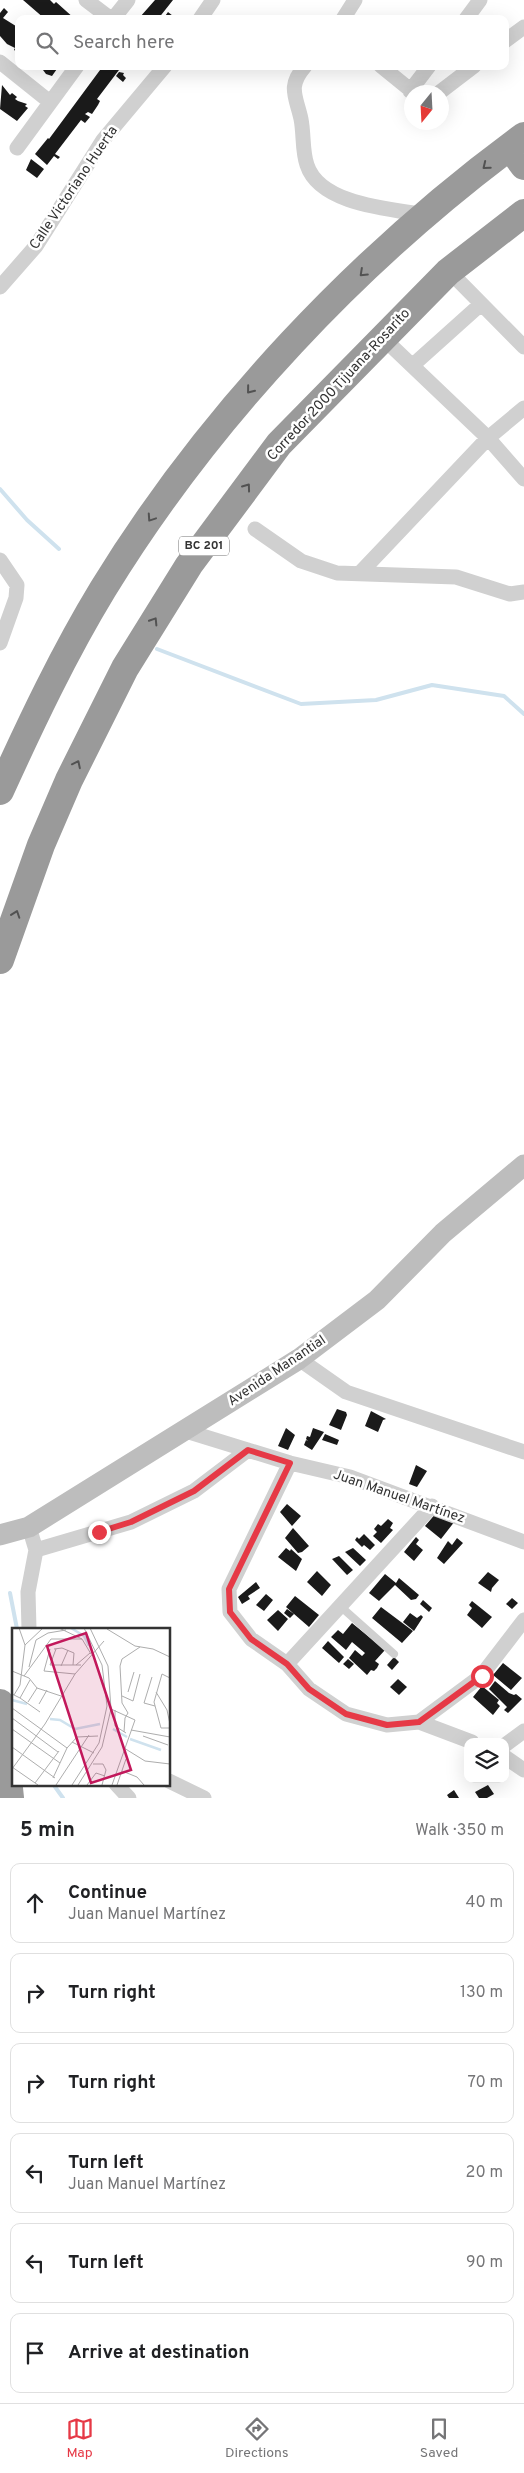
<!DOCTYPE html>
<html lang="en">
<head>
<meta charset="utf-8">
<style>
  body { margin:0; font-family:Overpass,sans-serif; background:#f2f2f2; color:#202124 }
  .controls { position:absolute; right:15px; bottom:15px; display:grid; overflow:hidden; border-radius:10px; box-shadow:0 5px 20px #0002 }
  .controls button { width:45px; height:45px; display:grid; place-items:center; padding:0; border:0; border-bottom:1px solid #e0e0e0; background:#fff; color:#202124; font:25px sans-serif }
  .compass { position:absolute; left:404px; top:85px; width:45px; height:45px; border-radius:50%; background:#fff; box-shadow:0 5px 20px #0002; rotate:198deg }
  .stop { position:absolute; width:15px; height:15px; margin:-11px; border:4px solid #e63946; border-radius:50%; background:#fff }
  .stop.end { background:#e63946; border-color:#fff; box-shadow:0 1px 5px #0008 }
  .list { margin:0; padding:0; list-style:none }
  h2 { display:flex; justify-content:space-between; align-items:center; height:65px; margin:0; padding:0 20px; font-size:21px }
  h2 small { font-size:16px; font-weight:400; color:#757577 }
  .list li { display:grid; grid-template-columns:32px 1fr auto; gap:15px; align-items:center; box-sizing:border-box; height:80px; margin:0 10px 10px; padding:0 10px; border:1px solid #e0e0e0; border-radius:10px }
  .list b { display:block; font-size:19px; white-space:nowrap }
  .list p { margin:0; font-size:16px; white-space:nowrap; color:#757577 }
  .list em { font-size:16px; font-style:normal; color:#757577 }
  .icon { flex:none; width:28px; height:28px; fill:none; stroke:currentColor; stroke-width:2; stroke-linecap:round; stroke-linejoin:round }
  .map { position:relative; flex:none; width:524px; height:1798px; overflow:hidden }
  .search { position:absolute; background:#fff; box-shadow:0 5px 20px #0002; left:15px; right:15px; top:15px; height:55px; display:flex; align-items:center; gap:12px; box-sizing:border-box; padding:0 18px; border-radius:10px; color:#757577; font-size:19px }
  .sheet { height:605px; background:#fff }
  nav { display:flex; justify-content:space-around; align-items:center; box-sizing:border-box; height:70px; border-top:1px solid #e0e0e0; background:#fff; font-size:14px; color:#757577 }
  nav a { display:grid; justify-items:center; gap:2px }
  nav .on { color:#e63946 }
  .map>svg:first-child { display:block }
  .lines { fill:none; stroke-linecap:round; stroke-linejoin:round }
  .stream { stroke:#cfe2ee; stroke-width:4 }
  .building { fill:#1a1a1a }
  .lane { stroke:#d0d0d0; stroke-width:8 }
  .street { stroke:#d0d0d0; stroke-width:15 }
  .secondary { stroke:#bdbdbd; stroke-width:21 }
  .highway { stroke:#9a9a9a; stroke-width:28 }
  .oneway { stroke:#525252 }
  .route { stroke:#e63946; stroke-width:6 }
  .labels { text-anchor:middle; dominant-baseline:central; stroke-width:5; stroke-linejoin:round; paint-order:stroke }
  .shield { fill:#fff; stroke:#707070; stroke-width:1 }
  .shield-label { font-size:12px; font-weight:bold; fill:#333 }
  .street-label { font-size:14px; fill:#333; stroke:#fff }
  .inset-river { fill:none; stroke:#cfe2ee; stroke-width:2.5 }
  .inset-road { fill:none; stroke:#adadad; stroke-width:1 }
  .view { fill:#c2185b; fill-opacity:0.15; stroke:#c2185b; stroke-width:2.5 }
  .inset-edge { fill:none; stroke:#333; stroke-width:2.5 }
</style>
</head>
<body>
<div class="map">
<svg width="524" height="1798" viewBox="0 0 524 1798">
  <rect width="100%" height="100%" fill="#fff"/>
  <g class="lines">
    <path class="stream" d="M0 489 27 520 59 549
      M157 649 301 704 376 700 432 685 504 696 524 714
      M10 1593 17 1629
      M53 1784 63 1798"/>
  </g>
  <path class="building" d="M23 0H50L54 4 56 2 75 19H45Z
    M155 0H173L158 19H142L140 17Z
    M4 8 8 12 3 18 19 28V53L14 50 15 48 7 44 0 36V13Z
    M168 12 173 16 171 19H163Z
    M40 66H59L52 76 46 74Z
    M103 66H122L97 99 100 101 98 105 92 114 88 112 85 114 90 117 85 123 81 120 55 154 60 157 58 159 54 156 47 165 35 154 48 138 49 139Z
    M119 72 124 73 123 75 126 78 123 82 116 76Z
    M2 85 10 95 12 93 17 97 15 99 18 101 27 104 25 106 28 108 17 121 0 109Z
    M31 159 44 169 37 178 26 170Z
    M337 1409 346 1412 347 1415 341 1430 329 1425Z
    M371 1411 386 1419 383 1420 378 1432 365 1426Z
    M286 1428 295 1435 288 1450 278 1446Z
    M313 1428 324 1432 312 1450 304 1445 306 1440 308 1441 306 1439 307 1436 310 1437Z
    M325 1434 339 1440 337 1445 322 1440Z
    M416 1465 427 1471 417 1487 409 1484Z
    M287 1504 301 1516 292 1526 280 1512Z
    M437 1512 455 1521 441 1539 425 1526Z
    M388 1519 393 1523 390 1528 393 1530 381 1543 373 1536 377 1532 374 1529 378 1524 381 1526Z
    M293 1528 309 1546 302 1552 298 1553 285 1538Z
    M364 1534 375 1545 370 1550 364 1545 362 1547 355 1540 357 1537 359 1539Z
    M416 1537 419 1540 416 1544 423 1550 414 1561 404 1552Z
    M457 1538 463 1543 444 1564 437 1558 448 1541 452 1545Z
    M286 1548 290 1551 291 1549 302 1559 296 1571 278 1557Z
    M353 1548 366 1560 360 1566 345 1552Z
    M339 1556 353 1570 347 1575 332 1559Z
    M317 1571 331 1585 322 1596 307 1582Z
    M488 1572 499 1580 492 1588 491 1592 478 1583Z
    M385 1574 396 1583 399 1578 419 1595 416 1599 411 1600 395 1585 379 1601 369 1593Z
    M256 1582 260 1588 248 1596 250 1599 242 1604 238 1597Z
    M266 1594 273 1600 264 1611 256 1605Z
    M295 1596 319 1615 309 1627 286 1607Z
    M512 1598 518 1603 512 1609 506 1604Z
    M423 1600 432 1608 429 1612 420 1604Z
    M472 1601 492 1617 482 1628 467 1615 472 1608 469 1605Z
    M381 1607 413 1631 402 1643 372 1618Z
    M287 1609 294 1614 290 1618 284 1613Z
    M278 1610 288 1619 278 1631 267 1620Z
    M410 1613 417 1618 421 1615 423 1617 414 1631 403 1622Z
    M352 1623 385 1650 375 1661 379 1664 377 1668 374 1671 371 1670 367 1675 349 1658 355 1650 362 1656 365 1653 352 1642 346 1650 331 1637 338 1630 343 1634Z
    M328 1641 344 1657 339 1663 322 1648Z
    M394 1657 399 1662 392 1670 387 1665Z
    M348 1659 354 1664 349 1669 343 1664Z
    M503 1663 522 1678 511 1690 493 1675Z
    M398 1679 407 1687 399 1695 390 1687Z
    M495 1681 509 1693 514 1695 516 1694 522 1699 508 1713 504 1710 507 1707 489 1689Z
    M482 1686 499 1700 497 1703 500 1706 493 1715 473 1697Z
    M488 1785 494 1794 487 1798H479L475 1792Z
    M454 1790 459 1798H449L447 1795Z"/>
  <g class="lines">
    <path class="lane" d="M340 1606 394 1654"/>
    <path class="street" d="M86 0 111 19
      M113 19 128 0
      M200 19 213 0
      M343 19 355 0
      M466 19 480 0
      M505 41 524 27
      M0 62 50 102
      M305 66C287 87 296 96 301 119 304 134 302 151 307 165 320 205 391 209 426 215
      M381 66 413 92
      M410 91 429 66
      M440 92 474 66
      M17 148 77 66
      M449 271 524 347
      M0 287 36 246 103 140 165 66
      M382 337 488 438 524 479
      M413 365 481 304
      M255 529 301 561 337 573 456 577 510 594 524 592
      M0 560 17 585 16 598 0 643
      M359 574 488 438 524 408
      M299 1359 346 1392 524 1452
      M186 1431 290 1463 350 1477 524 1542
      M290 1463 229 1589 230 1612 251 1639 287 1664 309 1689 346 1714 387 1725 419 1722 472 1742
      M29 1527 36 1550 28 1592 29 1629
      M36 1550 131 1522 194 1491 248 1450
      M287 1664 432 1506
      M419 1722 481 1676 524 1620
      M505 1745 524 1731
      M505 1757 524 1770
      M169 1781 204 1798
      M116 1784 129 1798"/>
    <path class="secondary" d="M0 1535 29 1527 299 1359 377 1300 443 1233 524 1165"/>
    <path class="highway" d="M510 147 524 166
      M0 791C31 723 64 653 103 589 209 416 360 256 524 136
      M0 960 41 845 69 780 125 668 189 565 279 444 448 272 524 213
      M0 1703 10 1798"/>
  </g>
  <defs><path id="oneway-chevron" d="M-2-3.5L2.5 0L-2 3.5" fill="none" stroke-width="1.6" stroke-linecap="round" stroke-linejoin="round" transform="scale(1.25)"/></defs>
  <g class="oneway">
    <use href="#oneway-chevron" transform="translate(486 166) rotate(141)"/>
    <use href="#oneway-chevron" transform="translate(363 273) rotate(137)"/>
    <use href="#oneway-chevron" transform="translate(250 390) rotate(129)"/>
    <use href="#oneway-chevron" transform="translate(247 487) rotate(-54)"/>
    <use href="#oneway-chevron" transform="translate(151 518) rotate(124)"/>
    <use href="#oneway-chevron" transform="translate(154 621) rotate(-58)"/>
    <use href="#oneway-chevron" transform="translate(77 764) rotate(-64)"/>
    <use href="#oneway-chevron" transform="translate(16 914) rotate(-71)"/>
  </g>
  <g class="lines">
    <path class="route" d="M99 1532 131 1522 194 1491 248 1450 290 1463 229 1589 230 1612 251 1639 287 1664 309 1689 346 1714 387 1725 419 1722 482 1676"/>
  </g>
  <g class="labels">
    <rect class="shield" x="179" y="536.5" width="50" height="19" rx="4"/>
    <g class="shield-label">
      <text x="204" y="546">BC 201</text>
    </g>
    <g class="street-label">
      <text transform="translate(74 188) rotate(-56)">Calle Victoriano Huerta</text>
      <text transform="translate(339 385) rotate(-47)">Corredor 2000 Tijuana-Rosarito</text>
      <text transform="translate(277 1371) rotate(-34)">Avenida Manantial</text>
      <text transform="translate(399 1497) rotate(19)">Juan Manuel Martínez</text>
    </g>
  </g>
  <g transform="translate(12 1628)">
    <rect width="158" height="158" fill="#fff"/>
    <path class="inset-river" d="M59 0 72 8 77 18M0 72 15 76M38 91 48 92 63 101 88 96M101 101 115 109M118 111 149 122"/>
    <path class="inset-road" d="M7 0 13 17M47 0 70 11 79 26M95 1 123 18 141 21 158 29M38 21 32 43 63 46M42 21 50 20 62 25 61 37M44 21 38 37H69M64 37 78 25M49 38 56 22M17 39 24 12 36 5 54 2M0 43 17 50 25 60 49 68M12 48 39 11H70M140 49 132 75 143 78M158 50 150 46 142 74 149 100H158M116 64 122 44M144 64 155 82 158 96M0 66 8 70 18 52M2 67 8 57 13 17 31 0M110 68 121 73 128 46M8 70 28 84M16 74 25 60M27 76 35 62M0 80 55 120 41 150M99 81 123 92 100 157M103 82V98L114 105M0 90 46 124M0 101 48 135M119 102 158 109M112 104 113 90 116 85 110 75 108 38 110 31 128 19M131 108 156 117M60 114 82 125M0 119 43 150M55 120 65 109 86 108M112 120 133 133 158 136M81 136H91L94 142 90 157M0 139 26 157M0 141 33 96 63 46 92 13M110 143 125 149 132 157M23 155 47 123M44 157 77 107M60 157 87 115 95 78 90 37 72 0M66 157 90 119 99 81 96 38 78 0M75 157 84 145 93 148M105 157 114 131"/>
    <path class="view" d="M74 5 119 142 79 155 35 18Z"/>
    <rect width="158" height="158" class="inset-edge"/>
  </g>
</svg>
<div class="controls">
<button><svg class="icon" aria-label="layers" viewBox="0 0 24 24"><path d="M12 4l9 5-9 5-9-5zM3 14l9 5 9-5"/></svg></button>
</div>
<svg class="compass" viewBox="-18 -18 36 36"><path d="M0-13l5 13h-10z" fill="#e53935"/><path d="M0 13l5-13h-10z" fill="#757577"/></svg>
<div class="stop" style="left:482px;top:1676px"></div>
<div class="stop end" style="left:99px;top:1532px"></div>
<div class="search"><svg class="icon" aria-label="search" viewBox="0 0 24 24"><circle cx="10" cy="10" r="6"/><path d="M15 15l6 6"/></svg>Search here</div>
</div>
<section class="sheet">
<h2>5 min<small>Walk · 350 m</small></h2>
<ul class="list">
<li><svg class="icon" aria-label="ahead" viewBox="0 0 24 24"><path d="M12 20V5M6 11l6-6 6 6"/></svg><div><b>Continue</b><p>Juan Manuel Martínez</p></div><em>40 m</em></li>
<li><svg class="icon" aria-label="right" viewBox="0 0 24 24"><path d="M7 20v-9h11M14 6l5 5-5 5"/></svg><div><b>Turn right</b></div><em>130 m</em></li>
<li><svg class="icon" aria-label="right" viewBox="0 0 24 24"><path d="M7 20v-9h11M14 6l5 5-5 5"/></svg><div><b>Turn right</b></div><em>70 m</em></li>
<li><svg class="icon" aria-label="left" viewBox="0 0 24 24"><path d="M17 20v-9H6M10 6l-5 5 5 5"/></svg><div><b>Turn left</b><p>Juan Manuel Martínez</p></div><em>20 m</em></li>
<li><svg class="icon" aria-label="left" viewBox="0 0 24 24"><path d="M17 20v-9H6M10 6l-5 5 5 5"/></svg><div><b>Turn left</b></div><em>90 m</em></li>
<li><svg class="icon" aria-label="arrive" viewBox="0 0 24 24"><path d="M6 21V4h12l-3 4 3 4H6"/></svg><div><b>Arrive at destination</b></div></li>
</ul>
</section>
<nav>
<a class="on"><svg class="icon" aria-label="map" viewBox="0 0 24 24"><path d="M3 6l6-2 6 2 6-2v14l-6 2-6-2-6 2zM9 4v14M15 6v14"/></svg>Map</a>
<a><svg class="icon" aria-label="directions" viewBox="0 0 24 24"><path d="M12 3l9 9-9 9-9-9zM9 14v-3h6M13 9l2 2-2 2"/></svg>Directions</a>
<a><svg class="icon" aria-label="saved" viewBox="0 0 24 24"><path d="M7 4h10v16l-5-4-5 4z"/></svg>Saved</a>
</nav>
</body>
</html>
